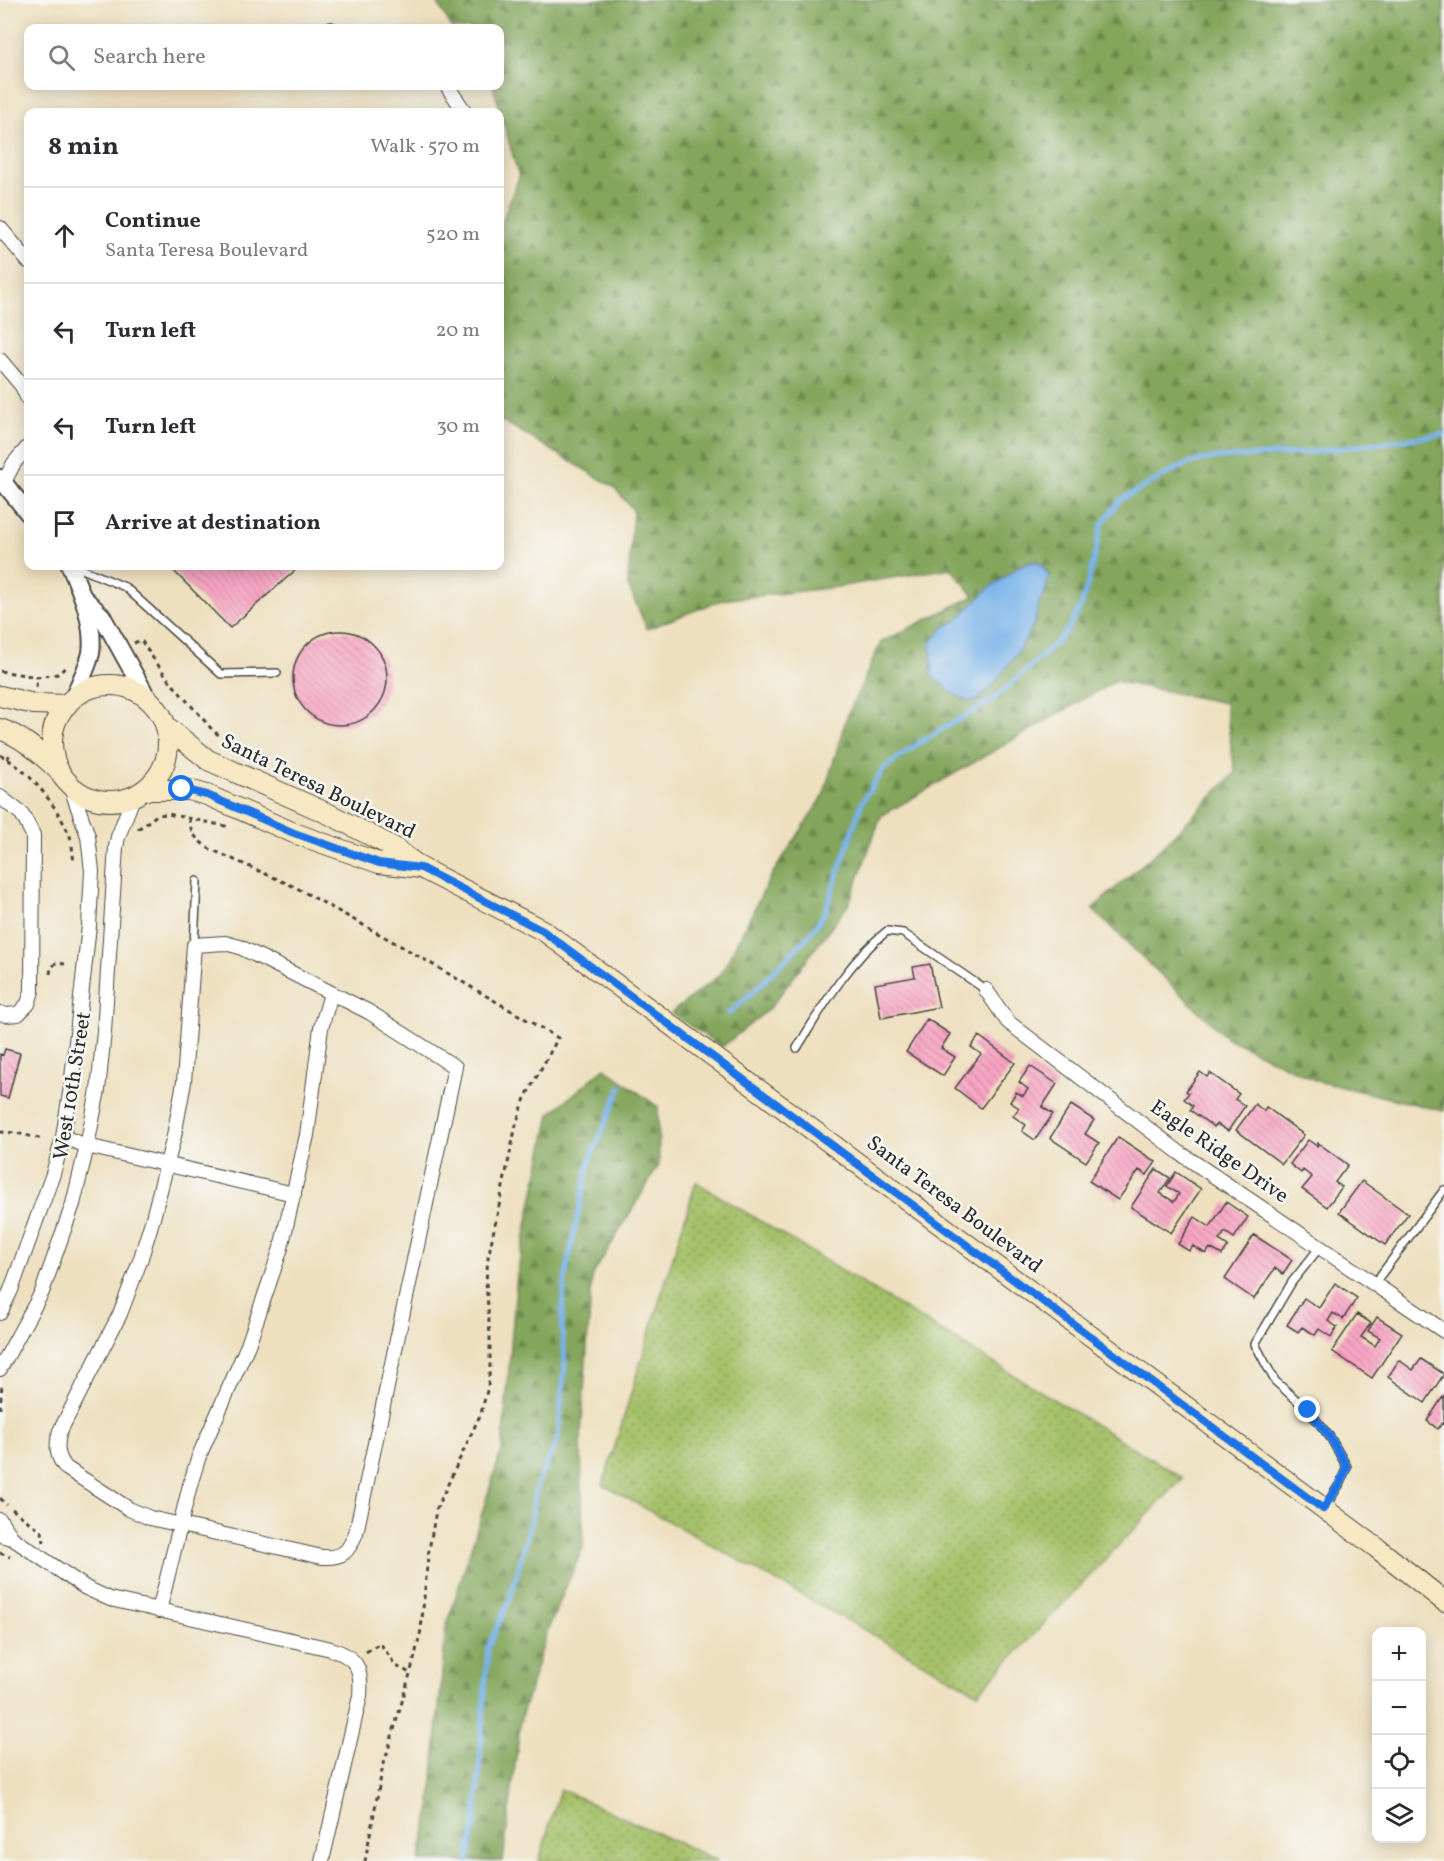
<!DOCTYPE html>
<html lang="en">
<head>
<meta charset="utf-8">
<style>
  body { margin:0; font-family:Vollkorn,serif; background:#f2f2f3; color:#2b2b33 }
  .controls { position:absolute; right:18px; bottom:18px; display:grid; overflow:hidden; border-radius:12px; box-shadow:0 3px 15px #0003 }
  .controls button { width:54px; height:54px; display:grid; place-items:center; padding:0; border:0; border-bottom:2px solid #e1e1e2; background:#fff; color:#2b2b33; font:30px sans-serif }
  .stop { position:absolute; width:18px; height:18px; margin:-14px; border:4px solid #1a73e8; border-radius:50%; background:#fff }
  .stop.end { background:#1a73e8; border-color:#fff; box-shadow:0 2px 6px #0008 }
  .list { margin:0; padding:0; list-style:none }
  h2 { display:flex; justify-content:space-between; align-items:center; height:78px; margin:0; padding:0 24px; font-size:26px }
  h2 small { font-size:20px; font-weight:400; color:#7c7c81 }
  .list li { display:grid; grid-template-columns:39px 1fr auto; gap:18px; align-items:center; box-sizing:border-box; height:96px; padding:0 24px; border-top:2px solid #e1e1e2 }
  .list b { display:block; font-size:22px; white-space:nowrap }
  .list p { margin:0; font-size:20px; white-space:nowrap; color:#7c7c81 }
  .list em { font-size:20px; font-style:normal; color:#7c7c81 }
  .icon { flex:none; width:33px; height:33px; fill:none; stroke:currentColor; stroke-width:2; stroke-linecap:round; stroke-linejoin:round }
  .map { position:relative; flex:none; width:1444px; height:1861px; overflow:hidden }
  .search { position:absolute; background:#fff; box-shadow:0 3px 15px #0003; left:24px; top:24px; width:480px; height:66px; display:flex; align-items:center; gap:15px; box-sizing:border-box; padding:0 21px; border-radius:12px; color:#7c7c81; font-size:22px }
  .panel { position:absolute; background:#fff; box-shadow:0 3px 15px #0003; left:24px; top:108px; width:480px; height:462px; border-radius:12px }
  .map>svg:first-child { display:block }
  .grass { fill:url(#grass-dots); stroke:#687649; stroke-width:1.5 }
  .forest { fill:url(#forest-firs); stroke:#576844; stroke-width:1.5 }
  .water { fill:#78b2e9; stroke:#526e8a; stroke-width:1.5 }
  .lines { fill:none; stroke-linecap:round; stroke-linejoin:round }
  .stream { stroke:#78b2e9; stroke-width:5 }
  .building { fill:url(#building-back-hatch) }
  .service-casing { stroke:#484641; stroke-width:10 }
  .minor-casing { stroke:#484641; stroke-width:16 }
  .tertiary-casing { stroke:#484641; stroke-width:20 }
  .secondary-casing { stroke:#484641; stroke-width:22 }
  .path { stroke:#484641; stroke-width:3; stroke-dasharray:4.5 4.5; stroke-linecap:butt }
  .service { stroke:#fff; stroke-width:7 }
  .minor { stroke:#fff; stroke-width:14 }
  .tertiary { stroke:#fff; stroke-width:16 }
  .secondary { stroke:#f7e8c3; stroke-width:20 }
  .route { stroke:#1a73e8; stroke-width:8 }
  .labels { text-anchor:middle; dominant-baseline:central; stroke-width:5; stroke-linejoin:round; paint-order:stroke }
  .street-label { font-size:21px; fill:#2b2b2b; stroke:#f6f6f2 }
</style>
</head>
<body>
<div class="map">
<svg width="1444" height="1861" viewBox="0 0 1444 1861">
  <defs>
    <pattern id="grass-dots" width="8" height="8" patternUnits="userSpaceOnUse" patternTransform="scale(1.5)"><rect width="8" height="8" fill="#a4c067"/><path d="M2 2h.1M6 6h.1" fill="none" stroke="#869c55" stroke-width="1.8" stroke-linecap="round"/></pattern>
    <pattern id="forest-firs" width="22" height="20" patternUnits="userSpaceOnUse" patternTransform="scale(1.5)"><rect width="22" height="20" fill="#83a65c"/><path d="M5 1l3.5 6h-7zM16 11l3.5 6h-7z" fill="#6b874c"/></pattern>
    <pattern id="building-back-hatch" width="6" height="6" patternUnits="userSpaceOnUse" patternTransform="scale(1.5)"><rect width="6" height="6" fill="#f9a6c4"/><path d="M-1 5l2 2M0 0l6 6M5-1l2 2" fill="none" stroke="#ca879f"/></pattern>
  </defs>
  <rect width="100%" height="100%" fill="#f6f6f2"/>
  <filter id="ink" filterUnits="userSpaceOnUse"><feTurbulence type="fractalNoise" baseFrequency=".0167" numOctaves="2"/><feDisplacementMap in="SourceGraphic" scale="12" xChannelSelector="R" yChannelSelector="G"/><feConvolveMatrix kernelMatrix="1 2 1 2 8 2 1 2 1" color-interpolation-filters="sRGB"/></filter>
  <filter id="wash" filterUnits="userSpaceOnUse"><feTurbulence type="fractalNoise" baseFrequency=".008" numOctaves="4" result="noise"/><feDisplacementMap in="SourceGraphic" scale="24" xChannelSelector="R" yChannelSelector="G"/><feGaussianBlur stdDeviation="1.35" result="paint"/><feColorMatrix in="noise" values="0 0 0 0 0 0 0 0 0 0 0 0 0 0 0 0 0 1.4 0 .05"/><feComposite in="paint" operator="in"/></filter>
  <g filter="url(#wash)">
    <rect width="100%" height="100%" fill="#eee0bf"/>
    <path class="grass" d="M696 1182 1183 1478 978 1693 603 1485Z
      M560 1789 718 1861H539Z"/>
    <path class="forest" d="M436 0H1444V1111L1317 1081 1227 1038 1092 909 1160 849 1235 773 1225 703 1115 681 881 816 849 904 770 1008 722 1047 671 1013 721 974 771 876 823 797 846 719 881 642 974 596 951 568 837 587 722 600 647 629 628 585 633 510 614 487 503 421 500 423V227L519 177 493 86H500V28H452Z
      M605 1068 658 1107 659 1165 592 1276 581 1435 583 1547 547 1632 521 1718 503 1861H419L430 1811 446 1628 502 1449 517 1274 550 1114Z"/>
    <path class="water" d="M1035 561 1042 565 1049 576 1044 595 1039 602 1035 622 1018 652 994 684 978 700 970 702 954 694 931 676 933 669 930 644 943 628 956 621 989 588 1021 565Z"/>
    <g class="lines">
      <path class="stream" d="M729 1013C748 998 764 981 781 964 798 947 815 931 826 909L862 802 883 769 920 742 994 699 1056 643 1068 629 1081 606 1088 583 1102 524 1120 500 1182 466 1196 461 1214 458 1305 453 1444 434
        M468 1861 476 1817 488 1647 510 1599 530 1525 536 1487 558 1439 565 1361 562 1329 563 1298 567 1267 590 1159 621 1087"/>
    </g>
    <g id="blocks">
      <path class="building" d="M332 22 341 25 345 28H311L321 23Z
        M169 566H300L230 628Z
        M293 678a47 47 0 1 1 94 0a47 47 0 1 1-94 0Z
        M930 964 939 1007 881 1018 875 984 915 977 913 967Z
        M927 1019 950 1034 941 1048 955 1057 943 1076 906 1052Z
        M979 1036 1015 1063 981 1108 955 1088 981 1054 971 1047Z
        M5 1049 20 1053 8 1098 0 1096V1054L3 1055Z
        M1030 1066 1057 1084 1042 1107 1053 1114 1035 1140 1022 1131 1026 1125 1013 1116 1019 1108 1010 1102 1016 1092 1023 1096 1028 1089 1019 1082Z
        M1200 1072 1207 1077 1210 1073 1239 1094 1235 1099 1245 1106 1228 1131 1217 1124 1214 1127 1190 1110 1193 1106 1184 1099 1189 1093 1186 1091Z
        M1255 1104 1264 1111 1266 1107 1304 1135 1282 1164 1236 1130Z
        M1071 1105 1094 1120 1085 1134 1099 1143 1086 1162 1050 1138Z
        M1118 1137 1156 1162 1147 1175 1139 1170 1118 1200 1089 1181Z
        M1308 1140 1317 1146 1318 1143 1348 1165 1335 1182 1342 1187 1327 1207 1302 1189 1312 1177 1303 1170 1301 1173 1290 1164Z
        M1156 1169 1170 1178 1160 1193 1174 1202 1179 1194 1167 1186 1176 1172 1201 1189 1171 1233 1131 1207Z
        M1362 1181 1408 1214 1385 1245 1339 1212Z
        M1226 1202 1248 1217 1234 1238 1225 1232 1219 1240 1228 1246 1222 1255 1210 1248 1206 1254 1193 1246 1189 1251 1178 1244 1195 1217 1210 1227Z
        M1254 1235 1292 1260 1283 1274 1275 1268 1254 1299 1225 1279Z
        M1335 1283 1357 1298 1343 1319 1333 1313 1328 1321 1337 1327 1331 1337 1319 1329 1315 1335 1302 1327 1298 1332 1287 1325 1304 1298 1319 1308Z
        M1357 1314 1371 1323 1361 1337 1375 1346 1380 1338 1368 1331 1377 1317 1402 1333 1372 1378 1332 1351Z
        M1421 1359 1444 1374 1425 1403 1388 1377 1399 1360 1413 1370Z
        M1444 1395V1424L1442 1423 1438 1429 1427 1421Z"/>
    </g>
  </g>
  <g filter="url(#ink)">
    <use href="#blocks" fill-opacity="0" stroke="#484641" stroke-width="1.5"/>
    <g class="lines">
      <defs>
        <path id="service" d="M75 566 125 587 221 674 277 673
          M194 945 197 881
          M797 1048C823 1006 848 962 887 931L903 933 986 990
          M1320 1247 1292 1282 1255 1344 1275 1381 1308 1410 1330 1437 1347 1467 1339 1485 1325 1507
          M1374 1284 1444 1190"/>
        <path id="minor" d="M447 86 465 112
          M0 228 28 261
          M0 360 22 386 28 399
          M4 482 14 463 28 447
          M0 797 22 814 33 835 32 991 28 1004 18 1014 6 1015 0 1013
          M225 943 240 947 369 1012 455 1067 356 1533C348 1552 344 1558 322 1557L150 1518 129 1509 66 1468C56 1456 56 1446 60 1431L120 1314 140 1261 153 1218 174 1136 184 1082 194 945Z
          M986 990 1008 1022 1180 1153 1444 1331
          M63 1137 87 1146 294 1194
          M0 1313 11 1290 53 1174 63 1137 71 1087 89 926 92 871 88 836 70 785
          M0 1369 42 1292 73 1204 87 1146 98 1090 104 1032 116 847 118 837 134 795
          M0 1520 12 1538
          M0 1535 12 1538 86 1588 110 1599 331 1649C358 1658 362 1669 360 1696L322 1861
          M159 1611 190 1485 199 1456 248 1345 281 1248 307 1135 321 1028 331 994"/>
        <path id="tertiary" d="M0 478 28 513
          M70 566C81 591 95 624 91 653 88 667 79 683 74 697
          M85 599 102 616 148 699"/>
        <path id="secondary" d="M52 743a58 58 0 1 1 116 0a58 58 0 1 1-116 0Z
          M0 696 34 704 67 705
          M166 726 208 760 331 815 393 847 421 868 544 931 1377 1548 1444 1601
          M0 729C23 737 40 753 58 770
          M144 790H189L207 795 294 833 379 863 421 868"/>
      </defs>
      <use href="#service" class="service-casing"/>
      <use href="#minor" class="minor-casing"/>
      <use href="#tertiary" class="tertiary-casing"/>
      <use href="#secondary" class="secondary-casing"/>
      <path class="path" d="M134 643 141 640C158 667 177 691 199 714 205 721 211 730 219 735 232 744 245 740 251 758
        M0 671 37 677
        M36 687 37 677 58 674 67 666
        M0 755C30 770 59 808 71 839
        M7 759 11 753
        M189 818C190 834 198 841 210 849L295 887 408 950 558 1038 525 1098 516 1125 488 1258 486 1281 490 1336V1365L488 1387 481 1413 436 1510 428 1556 421 1630 414 1660 382 1771 365 1861
        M138 829 157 815 168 814 230 827
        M72 846 74 863
        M50 974 51 968 56 963 65 964
        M0 1132 16 1133 43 1139
        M0 1409 2 1384
        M0 1498 7 1505
        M12 1509 42 1532 44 1542
        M0 1553 10 1557
        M366 1652 380 1643 396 1666 410 1673"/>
      <use href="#service" class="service"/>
      <use href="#minor" class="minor"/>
      <use href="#tertiary" class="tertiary"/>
      <use href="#secondary" class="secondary"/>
    </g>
  </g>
  <g class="lines" filter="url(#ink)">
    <path class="route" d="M182 789 207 795 294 833 379 863 421 868 543 931 1323 1509 1339 1485 1347 1467 1330 1437 1308 1410"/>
  </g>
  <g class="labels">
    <g class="street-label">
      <text transform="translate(318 787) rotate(26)">Santa Teresa Boulevard</text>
      <text transform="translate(73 1086) rotate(-81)">West 10th Street</text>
      <text transform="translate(1219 1152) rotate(35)">Eagle Ridge Drive</text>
      <text transform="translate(954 1205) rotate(37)">Santa Teresa Boulevard</text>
    </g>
  </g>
</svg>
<div class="controls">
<button>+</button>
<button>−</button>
<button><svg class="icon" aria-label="locate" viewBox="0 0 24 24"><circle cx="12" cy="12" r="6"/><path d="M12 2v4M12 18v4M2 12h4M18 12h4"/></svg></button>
<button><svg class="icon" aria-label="layers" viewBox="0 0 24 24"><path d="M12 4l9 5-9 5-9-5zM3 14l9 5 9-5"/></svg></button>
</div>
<div class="stop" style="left:182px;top:789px"></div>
<div class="stop end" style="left:1308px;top:1410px"></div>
<div class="search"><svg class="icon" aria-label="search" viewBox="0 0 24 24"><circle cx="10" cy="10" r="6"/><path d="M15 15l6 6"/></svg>Search here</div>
<section class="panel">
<h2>8 min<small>Walk · 570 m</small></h2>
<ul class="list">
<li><svg class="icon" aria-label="ahead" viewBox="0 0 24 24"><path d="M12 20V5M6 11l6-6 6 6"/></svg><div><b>Continue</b><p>Santa Teresa Boulevard</p></div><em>520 m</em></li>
<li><svg class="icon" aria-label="left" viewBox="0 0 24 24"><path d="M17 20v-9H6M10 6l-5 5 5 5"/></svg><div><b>Turn left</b></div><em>20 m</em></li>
<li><svg class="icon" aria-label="left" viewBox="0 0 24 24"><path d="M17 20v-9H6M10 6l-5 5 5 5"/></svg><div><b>Turn left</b></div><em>30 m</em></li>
<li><svg class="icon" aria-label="arrive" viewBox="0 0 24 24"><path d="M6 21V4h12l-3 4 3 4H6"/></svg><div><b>Arrive at destination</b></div></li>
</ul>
</section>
</div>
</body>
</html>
